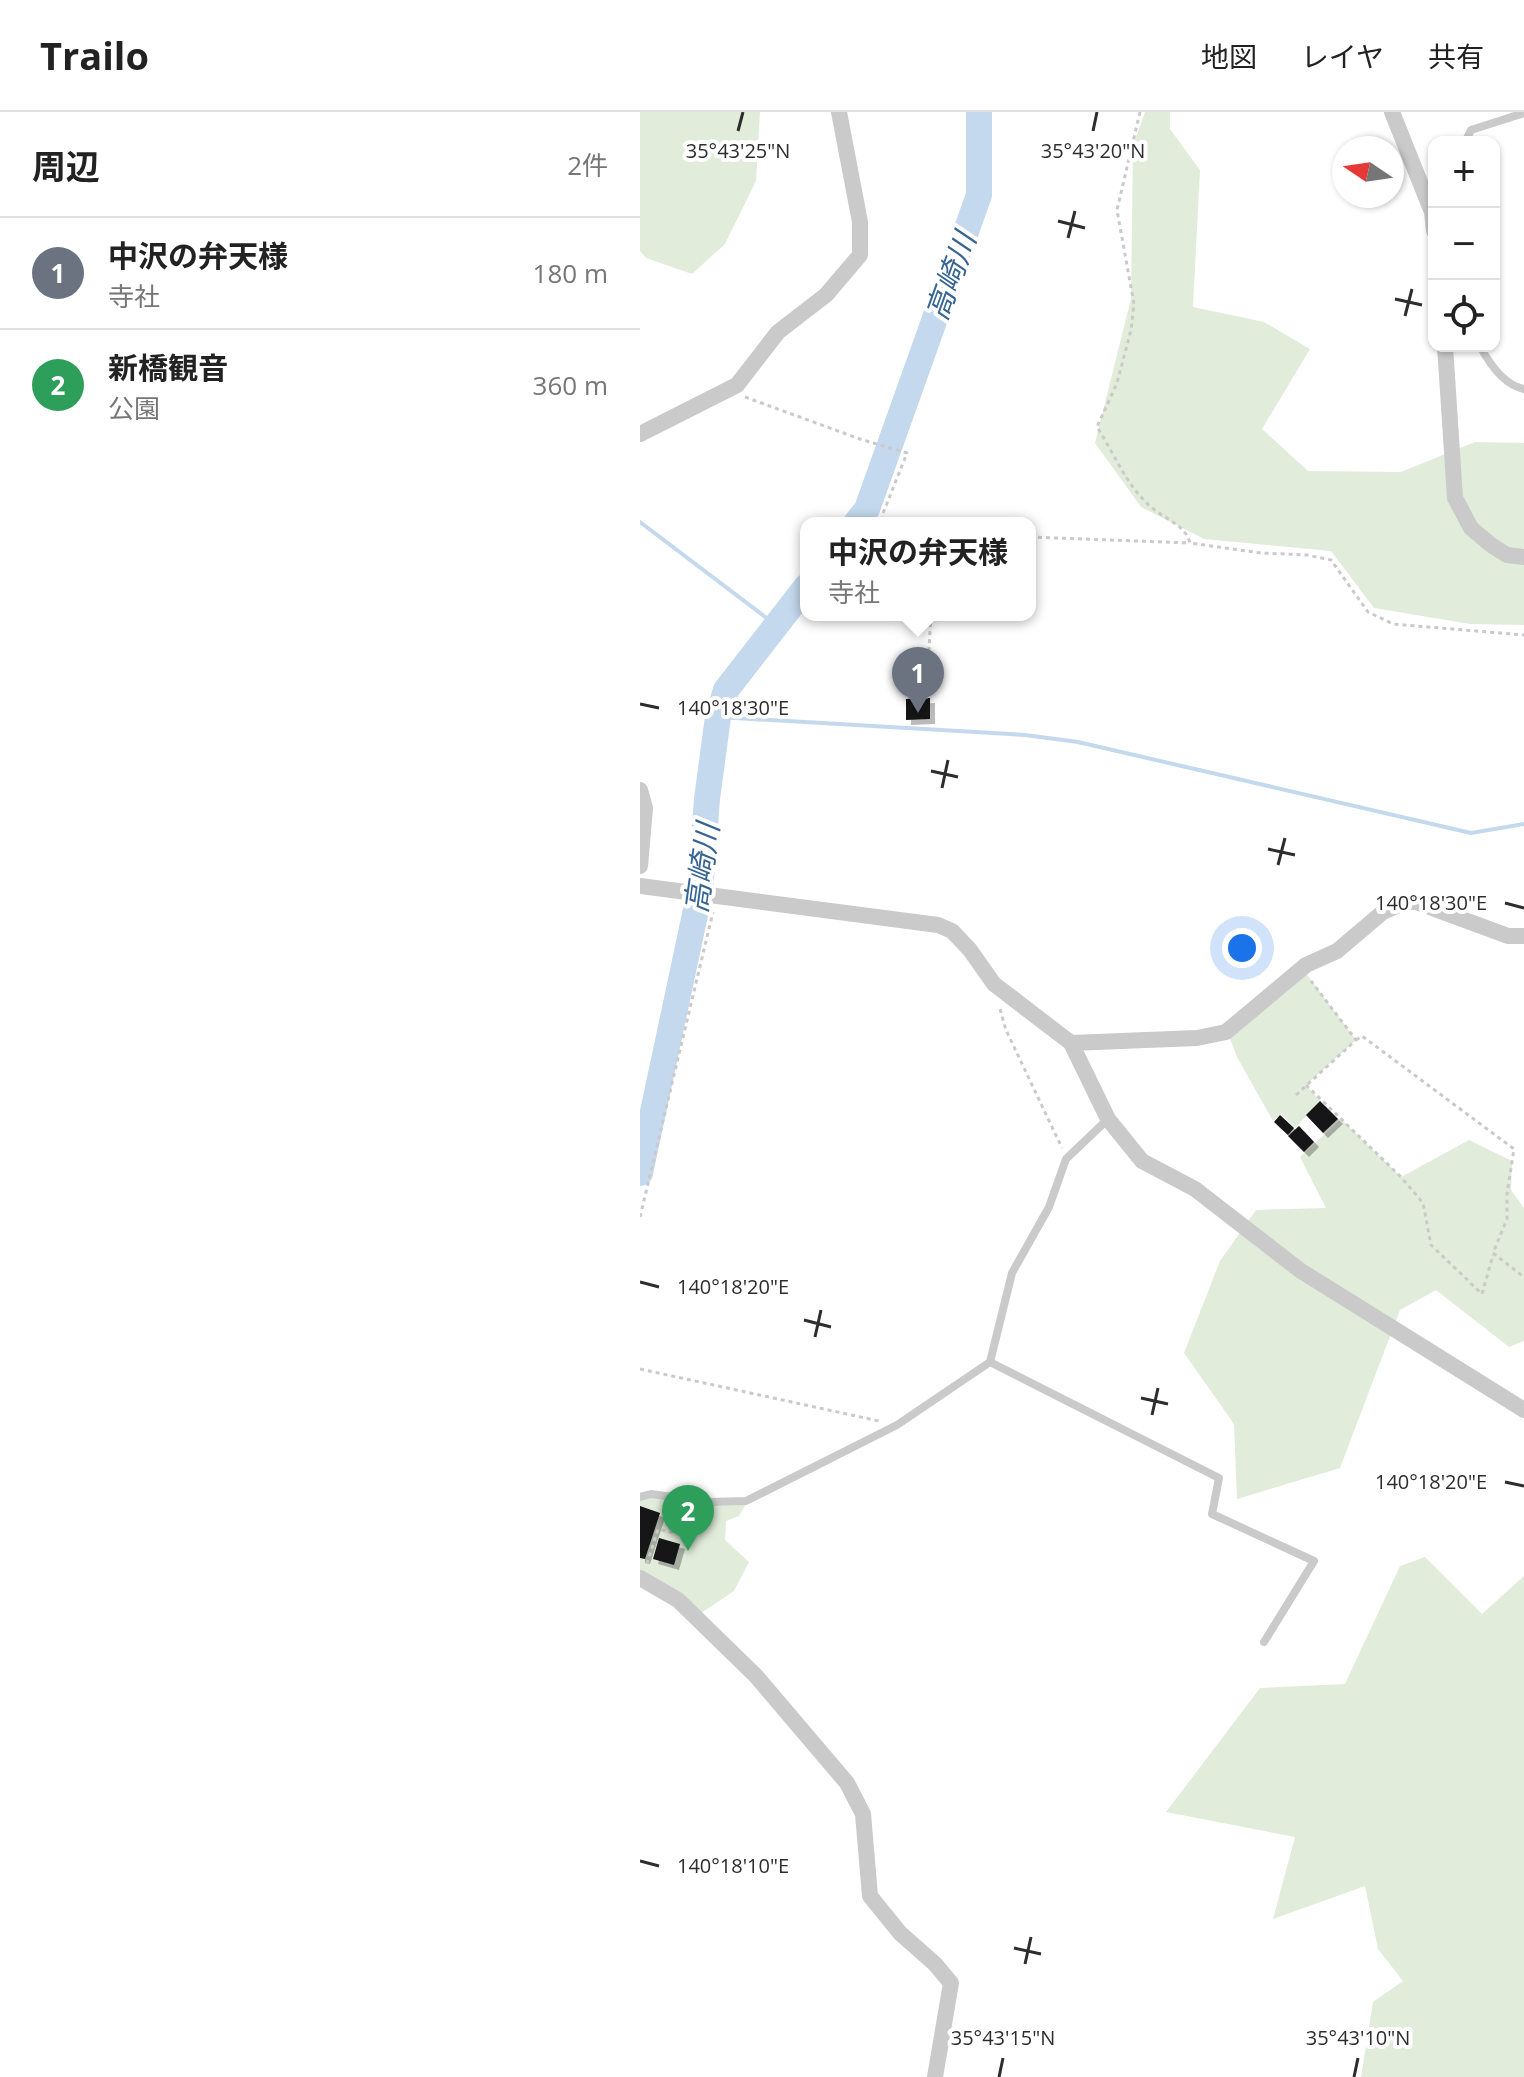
<!DOCTYPE html>
<html lang="ja">
<head>
<meta charset="utf-8">
<style>
  body { margin:0; font-family:"Open Sans","Noto Sans JP",sans-serif; background:#f2f2f2; color:#222 }
  .controls { position:absolute; right:24px; top:24px; display:grid; overflow:hidden; border-radius:16px; box-shadow:0 2px 6px #0004 }
  .controls button { width:72px; height:72px; display:grid; place-items:center; padding:0; border:0; border-bottom:2px solid #e0e0e0; background:#fff; color:#222; font:40px sans-serif }
  .compass { position:absolute; left:692px; top:24px; width:72px; height:72px; border-radius:50%; background:#fff; box-shadow:0 2px 6px #0004; rotate:283deg }
  .you { position:absolute; left:602px; top:836px; width:28px; height:28px; margin:-20px; border:6px solid #fff; border-radius:50%; background:#1a73e8; box-shadow:0 0 0 12px #1a73e833 }
  .badge { display:grid; place-items:center; width:52px; height:52px; border-radius:50%; background:#d93025; color:#fff; font-size:26px; font-weight:700 }
  .pin { position:absolute; translate:-50% -66px; filter:drop-shadow(0 2px 4px #0008) }
  .pin::after { content:''; position:absolute; top:42px; width:28px; height:24px; background:inherit; clip-path:polygon(0 0,100% 0,50% 100%) }
  .popup { position:absolute; left:160px; top:405px; width:236px; height:104px; box-sizing:border-box; display:grid; place-content:center; border-radius:16px; background:#fff; filter:drop-shadow(0 2px 6px #0005); font-size:26px; white-space:nowrap; color:#767676 }
  .popup b { font-size:30px; color:#222 }
  .popup::after { content:''; position:absolute; left:50%; top:100%; margin-left:-16px; border:16px solid transparent; border-top-color:#fff }
  .list { margin:0; padding:0; list-style:none }
  h2 { display:flex; justify-content:space-between; align-items:center; height:104px; margin:0; padding:0 32px; font-size:34px }
  h2 small { font-size:26px; font-weight:400; color:#767676 }
  .list li { display:grid; grid-template-columns:52px 1fr auto; gap:24px; align-items:center; box-sizing:border-box; height:112px; padding:0 32px; border-top:2px solid #e0e0e0 }
  .list b { display:block; font-size:30px; white-space:nowrap }
  .list p { margin:0; font-size:26px; white-space:nowrap; color:#767676 }
  .list em { font-size:26px; font-style:normal; color:#767676 }
  .icon { flex:none; width:44px; height:44px; fill:none; stroke:currentColor; stroke-width:2; stroke-linecap:round; stroke-linejoin:round }
  .map { position:relative; flex:none; width:884px; height:1965px; overflow:hidden }
  header { display:flex; align-items:center; gap:48px; box-sizing:border-box; height:112px; padding:0 40px; background:#fff; border-bottom:2px solid #e0e0e0 }
  header strong { font-size:38px }
  nav { display:flex; gap:44px; margin-inline-start:auto; font-size:28px }
  main { display:flex }
  aside { flex:1; background:#fff }
  .map>svg:first-child { display:block }
  .green { fill:#e1ecda }
  .lines { fill:none; stroke-linecap:round; stroke-linejoin:round }
  .stream { stroke:#c4d9ed; stroke-width:4 }
  .river { stroke:#c4d9ed; stroke-width:26 }
  .building { fill:#141414; filter:url(#shadow) }
  .path { stroke:#cacaca; stroke-width:3; stroke-dasharray:4 4; stroke-linecap:butt }
  .lane { stroke:#cacaca; stroke-width:8 }
  .street { stroke:#cacaca; stroke-width:16 }
  .ticks { fill:none; stroke:#2d2d2d; stroke-width:3 }
  .labels { text-anchor:middle; dominant-baseline:central; stroke-width:8; stroke-linejoin:round; paint-order:stroke }
  .water-label { font-size:30px; font-style:italic; fill:#366594; stroke:#fff }
  .ticks-label { font-size:20px; text-anchor:middle; fill:#2d2d2d; stroke:#fff; stroke-width:8; stroke-linejoin:round; paint-order:stroke }
</style>
</head>
<body>
<header>
<strong>Trailo</strong>
<nav><a>地図</a><a>レイヤ</a><a>共有</a></nav>
</header>
<main>
<aside>
<h2>周辺<small>2件</small></h2>
<ul class="list">
<li><span class="badge" style="background:#6b7280">1</span><div><b>中沢の弁天様</b><p>寺社</p></div><em>180 m</em></li>
<li><span class="badge" style="background:#2e9e5b">2</span><div><b>新橋観音</b><p>公園</p></div><em>360 m</em></li>
</ul>
</aside>
<div class="map">
<svg width="884" height="1965" viewBox="0 0 884 1965">
  <defs>
    <filter id="shadow"><feDropShadow dx="5" dy="5" stdDeviation="0" flood-color="#0004"/></filter>
  </defs>
  <rect width="100%" height="100%" fill="#fff"/>
  <path class="green" d="M0 0H120L116 69 85 132 52 162 6 146 0 139Z
    M505 0H530V17L560 58 553 195 624 210 670 237 622 317 668 359 761 360 835 330 884 331V513L830 512 734 496 691 439 564 427 501 395 455 331 491 187 493 33Z
    M662 856 716 928 666 973 680 989 655 1016 641 1002 633 1009 597 945 588 921Z
    M701 1007 761 1065 829 1028 872 1049 871 1078 884 1096V1229L869 1235 796 1178 760 1198 700 1356 597 1387 594 1312 544 1241 580 1149 616 1098 686 1096 660 1045Z
    M10 1385 106 1392 99 1404 86 1409 85 1428 109 1450 94 1479 58 1503 0 1462V1388Z
    M785 1445 842 1502 884 1464V1965H721L733 1890 763 1869 738 1837 725 1774 633 1807 655 1725 526 1700 620 1576 705 1572 760 1454Z"/>
  <g class="lines">
    <path class="stream" d="M0 410 136 513
      M78 605 385 623 438 630 831 721 884 712"/>
    <path class="river" d="M216 411 227 397 339 83V0
      M0 1061 60 779 67 687 78 605 86 578 166 475"/>
  </g>
  <path class="building" d="M290 586V607L266 608V587Z
    M680 989 698 1007 683 1021 666 1003Z
    M640 1003 654 1016 648 1023 634 1010Z
    M659 1014 674 1030 664 1040 648 1024Z
    M0 1394 20 1401 5 1447 0 1446Z
    M19 1426 40 1432 34 1453 13 1447Z"/>
  <g class="lines">
    <path class="path" d="M500 0 477 98 494 192 491 218 477 271 457 315C474 341 486 373 510 394 524 407 545 412 550 431L621 441 667 443 691 448 728 500 753 512 884 523
      M105 285 220 327 267 341 242 404V411
      M390 425 550 431
      M286 587 291 503
      M360 897 366 918 422 1036
      M716 928 722 924 874 1037 867 1082V1107L853 1141 884 1165
      M666 973 761 1065 783 1091 791 1133 842 1182 853 1143
      M656 983 716 928 671 869
      M0 1105 73 800
      M0 1257 239 1309
      M7 1452 18 1417 51 1425 56 1404 46 1403 47 1396"/>
    <path class="lane" d="M825 30 831 18 884 1
      M840 234C849 251 864 273 884 277
      M350 1250 579 1366 572 1402 674 1449 624 1530
      M0 1385 11 1382 69 1390 106 1389 257 1313 350 1250 372 1161 409 1095 426 1047 468 1007"/>
    <path class="street" d="M752 0 792 100 794 119
      M805 234 815 386 831 416 851 433 867 443 884 445
      M0 322 97 273 138 220 186 183 220 143V110L199 0
      M0 678 5 696 0 754
      M0 774 298 813 312 819 330 838 354 872 431 931 468 1007 502 1049 555 1077 661 1159 884 1298
      M431 931 557 926 586 920 666 853 697 839 743 800 765 790H776L868 824H884
      M0 1466 38 1488 116 1564 207 1671 223 1702 230 1784 260 1821 295 1852 311 1871 295 1965"/>
  </g>
  <path class="ticks" d="M98 19 103 0M453 19 457 0M418 109 445 116M428 126 435 99M755 187 782 193M765 204 772 177M0 592 19 596M291 659 318 665M302 676 308 648M628 737 655 743M638 753 645 726M865 791 884 796M0 1170 19 1175M164 1208 191 1215M175 1225 181 1198M501 1286 528 1292M512 1303 518 1276M865 1370 884 1374M0 1749 19 1754M374 1836 401 1842M385 1852 391 1825M359 1965 363 1946M714 1965 718 1946"/>
  <g class="labels">
    <g class="water-label">
      <text transform="translate(310 164) rotate(-70)">高崎川</text>
      <text transform="translate(61 756) rotate(-82)">高崎川</text>
    </g>
  </g>
  <g class="ticks-label">
    <text x="98" y="46">35°43'25"N</text>
    <text x="453" y="46">35°43'20"N</text>
    <text x="93" y="603">140°18'30"E</text>
    <text x="791" y="798">140°18'30"E</text>
    <text x="93" y="1182">140°18'20"E</text>
    <text x="791" y="1377">140°18'20"E</text>
    <text x="93" y="1761">140°18'10"E</text>
    <text x="363" y="1933">35°43'15"N</text>
    <text x="718" y="1933">35°43'10"N</text>
  </g>
</svg>
<div class="controls">
<button>+</button>
<button>−</button>
<button><svg class="icon" aria-label="locate" viewBox="0 0 24 24"><circle cx="12" cy="12" r="6"/><path d="M12 2v4M12 18v4M2 12h4M18 12h4"/></svg></button>
</div>
<svg class="compass" viewBox="-18 -18 36 36"><path d="M0-13l5 13h-10z" fill="#e53935"/><path d="M0 13l5-13h-10z" fill="#767676"/></svg>
<div class="you"></div>
<div class="pin badge" style="left:278px;top:601px;background:#6b7280">1</div>
<div class="popup"><b>中沢の弁天様</b>寺社</div>
<div class="pin badge" style="left:48px;top:1439px;background:#2e9e5b">2</div>
</div>
</main>
</body>
</html>
